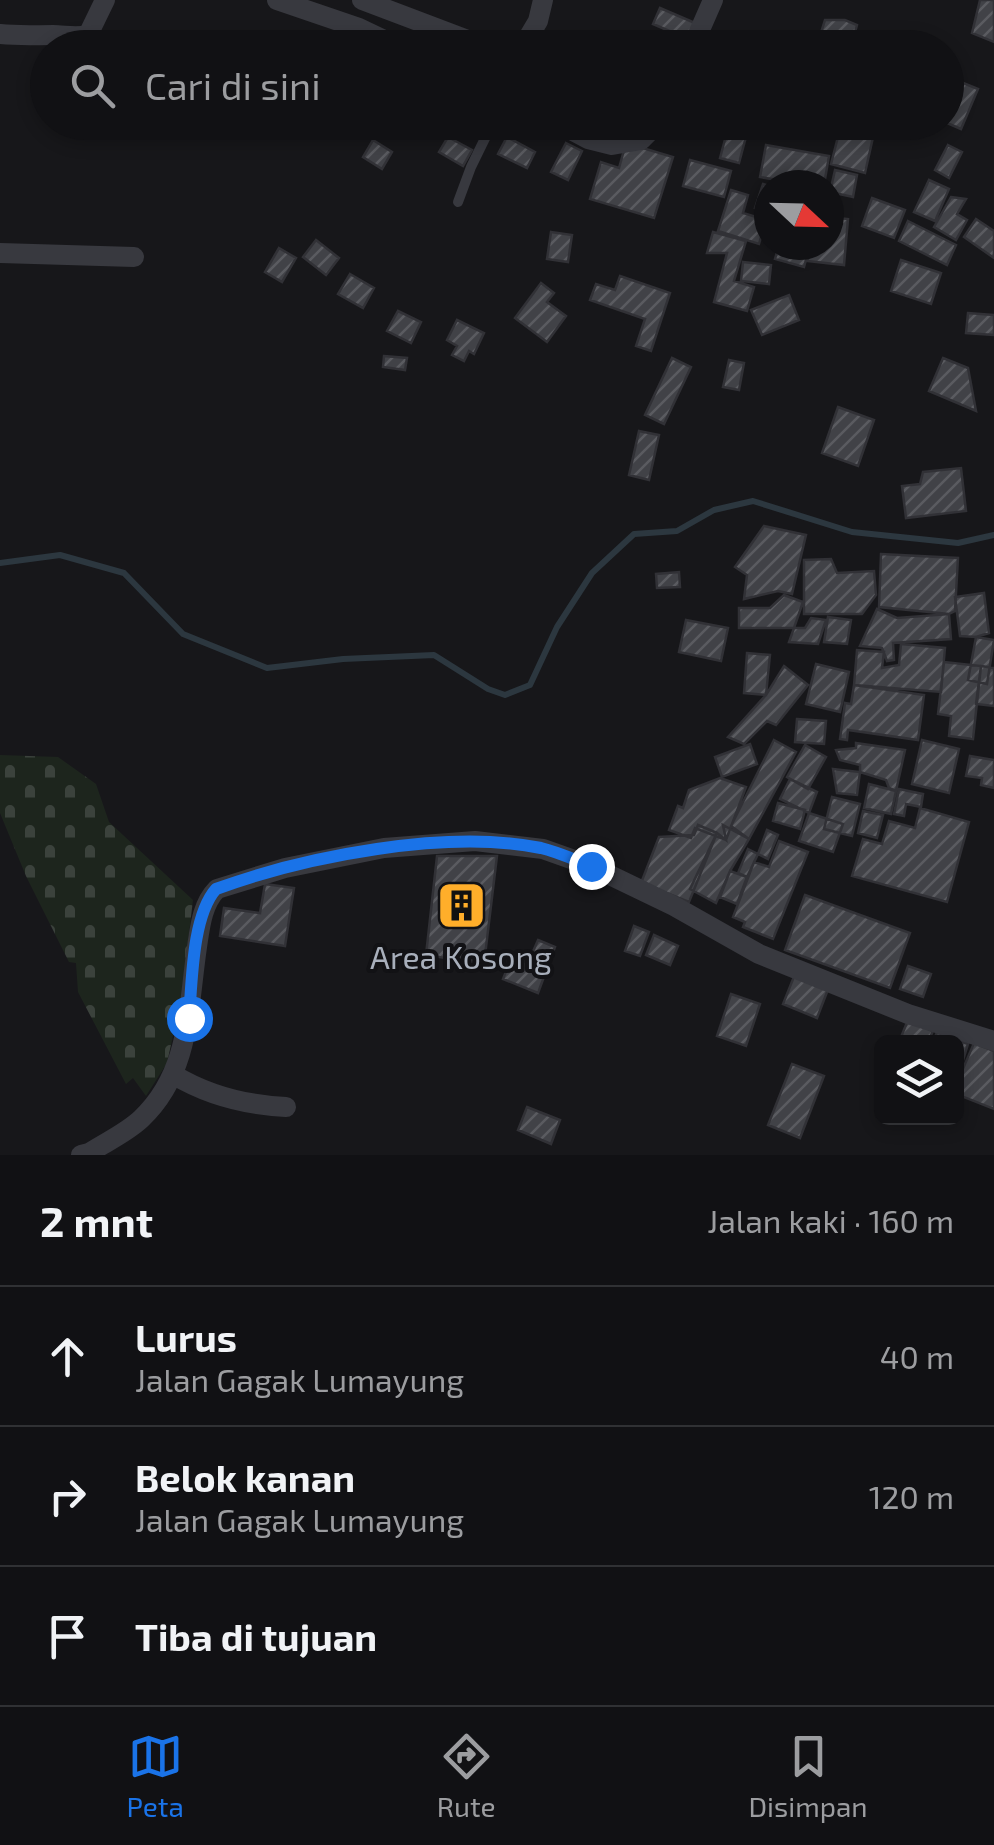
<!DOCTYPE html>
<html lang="id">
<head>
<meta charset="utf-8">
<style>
  body { margin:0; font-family:"Exo 2",sans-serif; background:#1e1f22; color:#f1f3f6 }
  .controls { position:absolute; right:30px; bottom:30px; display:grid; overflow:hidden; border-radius:15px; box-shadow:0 5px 15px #0003 }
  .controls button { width:90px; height:90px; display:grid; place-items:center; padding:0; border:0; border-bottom:2px solid #303134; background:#111114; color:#f1f3f6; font:50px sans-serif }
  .compass { position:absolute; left:754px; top:170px; width:90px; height:90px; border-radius:50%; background:#111114; box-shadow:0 5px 15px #0003; rotate:112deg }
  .stop { position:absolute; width:30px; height:30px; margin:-22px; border:8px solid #1a73e8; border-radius:50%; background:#fff }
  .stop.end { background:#1a73e8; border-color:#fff; box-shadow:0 2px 10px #0008 }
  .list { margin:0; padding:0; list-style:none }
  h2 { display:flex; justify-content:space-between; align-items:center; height:130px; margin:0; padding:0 40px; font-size:42px }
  h2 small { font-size:32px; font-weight:400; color:#9c9da0 }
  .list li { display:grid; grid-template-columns:65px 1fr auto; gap:30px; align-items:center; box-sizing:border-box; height:140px; padding:0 40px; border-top:2px solid #303134 }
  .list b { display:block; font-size:38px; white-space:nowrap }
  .list p { margin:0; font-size:32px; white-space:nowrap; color:#9c9da0 }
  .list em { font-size:32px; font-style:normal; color:#9c9da0 }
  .icon { flex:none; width:55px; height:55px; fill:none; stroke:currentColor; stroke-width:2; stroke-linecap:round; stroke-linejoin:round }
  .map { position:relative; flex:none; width:994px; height:1155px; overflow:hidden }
  .search { position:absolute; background:#111114; box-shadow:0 5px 15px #0003; left:30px; right:30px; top:30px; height:110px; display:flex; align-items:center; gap:25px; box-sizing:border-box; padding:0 35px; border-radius:55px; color:#9c9da0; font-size:38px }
  .sheet { height:550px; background:#111114 }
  nav { display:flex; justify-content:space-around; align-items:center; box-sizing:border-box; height:140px; border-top:2px solid #303134; background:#111114; font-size:28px; color:#9c9da0 }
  nav a { display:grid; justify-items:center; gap:5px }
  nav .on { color:#1a73e8 }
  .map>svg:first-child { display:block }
  .cemetery { fill:url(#cemetery-stones) }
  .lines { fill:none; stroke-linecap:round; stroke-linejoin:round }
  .stream { stroke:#2c373f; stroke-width:6 }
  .building { fill:url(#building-hatch); stroke:#313136; stroke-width:2.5 }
  .service { stroke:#38393f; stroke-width:10 }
  .minor { stroke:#38393f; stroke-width:20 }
  .route { stroke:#1a73e8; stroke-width:12 }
  .labels { text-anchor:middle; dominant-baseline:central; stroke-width:8; stroke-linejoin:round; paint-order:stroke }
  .poi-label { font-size:32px; fill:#a8afbb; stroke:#121215 }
</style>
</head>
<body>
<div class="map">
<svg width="994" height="1155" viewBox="0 0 994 1155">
  <defs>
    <pattern id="cemetery-stones" width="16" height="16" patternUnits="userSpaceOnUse" patternTransform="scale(2.5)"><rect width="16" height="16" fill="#1d251d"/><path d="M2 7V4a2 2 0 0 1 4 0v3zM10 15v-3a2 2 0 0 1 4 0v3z" fill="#3b423c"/></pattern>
    <pattern id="building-hatch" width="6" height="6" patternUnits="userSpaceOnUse" patternTransform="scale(2.5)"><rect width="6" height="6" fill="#414247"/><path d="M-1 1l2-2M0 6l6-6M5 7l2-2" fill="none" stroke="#5a5b60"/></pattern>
  </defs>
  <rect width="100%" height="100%" fill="#17171a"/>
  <path class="cemetery" d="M0 755 58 757 96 784 109 822 193 900 181 999 167 1063 146 1096 133 1078 126 1084 78 992 76 963 69 962 26 876 0 813Z"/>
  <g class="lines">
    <path class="stream" d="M0 563 60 555 124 573 183 634 267 668 343 659 434 655 488 689 505 695 530 685 557 627 592 573 634 534 677 531 714 510 753 501 852 532 958 543 994 535"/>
  </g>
  <path class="building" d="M980 0H994V42L972 33Z
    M660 8 695 23 688 39 653 24Z
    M825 20H845L857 25 851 48H816Z
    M946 76 978 89 961 129 947 123 954 101 946 97Z
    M706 122H750L739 163 720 158 728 128Z
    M841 125 874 133 865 173 831 164Z
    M448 137 472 150 463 166 439 152Z
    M507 137 535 152 527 168 498 154Z
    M373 140 392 152 382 169 363 157Z
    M566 143 582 151 568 180 551 172Z
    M626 143 673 157 654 218 590 199 601 162 619 168Z
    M766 145 829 156 824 185H805L760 177Z
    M948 145 962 152 949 178 935 170Z
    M690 160 731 171 724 197 683 186Z
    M835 170 857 175 853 197 830 192Z
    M929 180 949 189 935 221 914 212Z
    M763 184 769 186V213L755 208Z
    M731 190 748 195 743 213 766 220 759 244 718 231Z
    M951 197 966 199 957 214 967 220 956 240 934 227Z
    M872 198 905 210 894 238 862 226Z
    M829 217 848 219 844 265 807 261 814 245H829Z
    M976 219 994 231V258L964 237Z
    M908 221 956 245 947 265 899 241Z
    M551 232 572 235 568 262 547 259Z
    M713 232 746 241 734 281 754 287 747 311 714 302 727 253H707Z
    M316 240 339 258 326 275 303 257Z
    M779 245H810L804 267 775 259Z
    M279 248 296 258 282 282 265 272Z
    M901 260 941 273 931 304 891 291Z
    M743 262 771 265 769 284 741 281Z
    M350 274 374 288 363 308 338 294Z
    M620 276 670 293 651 351 636 346 645 319 590 300 596 284 615 290Z
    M541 283 554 293 547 302 566 316 547 342 515 318Z
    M789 295 799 320 762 335 751 310Z
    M398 311 421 322 411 343 387 331Z
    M968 313 994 315V335L966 333Z
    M457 320 484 333 474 354 469 351 464 361 452 355 457 346 447 340Z
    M384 356 407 358 405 370 383 367Z
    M672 358 691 367 664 424 645 415Z
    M943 358 968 368 976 411 929 391Z
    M729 360 744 363 739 390 723 387Z
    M838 407 874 420 858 466 822 453Z
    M639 431 659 435 649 480 629 475Z
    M961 468 966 511 906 518 902 486 920 484 923 472Z
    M764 526 806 535 792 594 778 591 744 599 747 575 735 567Z
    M881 554 958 558 955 611 949 614 879 607Z
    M831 559 837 573 874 571 876 595 862 614H804V560Z
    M679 572 680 587 657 588 656 574Z
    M984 593 989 633 976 637 960 636 955 597Z
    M784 595 803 602 794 628H739V608H770Z
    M877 609 897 618 949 614 951 639 893 643 894 660 887 661 882 648 860 646Z
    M828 617 851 620 847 644 824 642Z
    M811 618 826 620 818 644 789 642 794 628H805Z
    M686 620 728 628 721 661 679 652Z
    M976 637 994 640 987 684 968 680Z
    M901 644 945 648 941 692 854 685 857 650 884 652 882 668 899 665Z
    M747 653 770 655 766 695 744 693Z
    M944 662 981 666 973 739 949 736 951 716 938 714Z
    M816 664 849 672 840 712 806 704Z
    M784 666 808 685 776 725 767 721 744 744 728 737 766 695Z
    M981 666 994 668V706L976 704Z
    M854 685 924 695 918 740 848 730 847 740 840 739 845 703 851 704Z
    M797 719 826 721 824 744 795 742Z
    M774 740 796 752 749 839 731 826Z
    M922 740 959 749 949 793 912 784Z
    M856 743 905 750 896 791 889 788 886 780 860 772V765L840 760 836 750 856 748Z
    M750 744 757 764 722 777 715 757Z
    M805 745 826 757 808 789 787 777Z
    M970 756 994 760V788L981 785 982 778 966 776Z
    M833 769 860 772 857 795 837 793Z
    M720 778 746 787 726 840 695 828 691 838 669 830 678 806 683 808 689 790Z
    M790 779 817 792 809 813 780 799Z
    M869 784 896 791 891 814 864 808Z
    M899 789 923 794 921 807 906 804 904 816 894 814Z
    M832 797 860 804 852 836 824 829Z
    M778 803 805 810 800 829 773 821Z
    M920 808 969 822 947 902 852 876 863 839 882 844 889 821 915 828Z
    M863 811 883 815 877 838 858 833Z
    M809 813 843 824 833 852 799 841Z
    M698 825 717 833 689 902 641 883 659 837 694 835Z
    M723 825 749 839 730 871 716 903 690 889 717 833 726 840Z
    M767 830 778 835 768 859 758 854Z
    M779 841 808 852 773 939 743 927 745 922 733 917 754 862 769 867Z
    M748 849 758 854 747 877 738 873Z
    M437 856H497L484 964 426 955Z
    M730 871 747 877 737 904 720 897Z
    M265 884 294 888 285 946 220 936 224 908 260 913Z
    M805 895 910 933 890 988 785 950Z
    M634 926 649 932 640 956 625 951Z
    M654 935 678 946 670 965 646 955Z
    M538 940 555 947 538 993 503 979 512 956 528 963Z
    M908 966 931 974 923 997 900 989Z
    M795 974 829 987 817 1018 783 1004Z
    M731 994 760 1004 746 1046 717 1036Z
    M908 1020 933 1031 928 1042H899Z
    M937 1032 968 1044 956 1083V1042H933Z
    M974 1043 994 1051V1109L956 1094V1085Z
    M792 1064 824 1076 800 1138 768 1125Z
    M527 1107 560 1120 551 1144 518 1130Z"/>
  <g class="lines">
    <path class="service" d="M458 202 471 167 493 122"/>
    <path class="minor" d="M277 0 359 28 401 48
      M362 0 489 48
      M0 34C18 36 35 35 53 35 65 35 75 38 88 35L105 0
      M522 48 538 21 543 0
      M692 48 713 0
      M556 122 588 139 612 145 641 140 659 122
      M0 253 134 257
      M174 1075C209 1096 245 1105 286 1107
      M81 1155 89 1153C106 1142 126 1133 141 1119 190 1073 188 1008 197 947 200 927 202 904 217 889L285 868 384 848 475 841 543 849 591 866 674 906 759 954 908 1014 994 1041"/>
  </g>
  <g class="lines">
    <path class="route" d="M189 1018C192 982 192 916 216 889 306 856 447 829 541 848 558 852 575 860 591 866"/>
  </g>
  <defs>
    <symbol id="building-square" viewBox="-11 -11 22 22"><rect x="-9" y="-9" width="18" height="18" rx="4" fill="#ffae2a" stroke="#121215"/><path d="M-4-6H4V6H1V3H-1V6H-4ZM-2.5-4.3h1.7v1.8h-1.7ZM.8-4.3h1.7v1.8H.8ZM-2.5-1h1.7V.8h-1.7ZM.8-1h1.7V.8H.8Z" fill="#111"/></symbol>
  </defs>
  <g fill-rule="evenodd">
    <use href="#building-square" x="434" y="878" width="55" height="55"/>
  </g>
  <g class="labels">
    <g class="poi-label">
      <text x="461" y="956">Area Kosong</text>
    </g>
  </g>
</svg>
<div class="controls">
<button><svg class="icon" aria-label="layers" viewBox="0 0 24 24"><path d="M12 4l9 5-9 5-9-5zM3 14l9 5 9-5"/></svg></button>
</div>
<svg class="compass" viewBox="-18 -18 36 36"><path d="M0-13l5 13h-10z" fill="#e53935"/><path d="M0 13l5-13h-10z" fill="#9c9da0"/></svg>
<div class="stop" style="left:189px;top:1018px"></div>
<div class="stop end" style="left:591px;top:866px"></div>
<div class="search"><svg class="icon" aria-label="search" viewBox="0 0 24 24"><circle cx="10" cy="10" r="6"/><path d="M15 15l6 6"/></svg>Cari di sini</div>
</div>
<section class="sheet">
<h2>2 mnt<small>Jalan kaki · 160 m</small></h2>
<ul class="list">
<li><svg class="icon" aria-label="ahead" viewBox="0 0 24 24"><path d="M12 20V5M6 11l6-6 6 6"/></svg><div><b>Lurus</b><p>Jalan Gagak Lumayung</p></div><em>40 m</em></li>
<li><svg class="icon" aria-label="right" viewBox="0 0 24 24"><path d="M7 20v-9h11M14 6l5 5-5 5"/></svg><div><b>Belok kanan</b><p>Jalan Gagak Lumayung</p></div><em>120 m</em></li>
<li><svg class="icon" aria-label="arrive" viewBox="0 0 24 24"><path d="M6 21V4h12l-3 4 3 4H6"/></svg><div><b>Tiba di tujuan</b></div></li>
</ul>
</section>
<nav>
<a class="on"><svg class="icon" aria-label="map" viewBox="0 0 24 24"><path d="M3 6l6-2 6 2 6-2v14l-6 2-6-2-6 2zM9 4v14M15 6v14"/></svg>Peta</a>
<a><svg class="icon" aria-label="directions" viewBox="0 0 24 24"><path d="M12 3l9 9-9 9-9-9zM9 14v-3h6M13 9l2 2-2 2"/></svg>Rute</a>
<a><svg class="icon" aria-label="saved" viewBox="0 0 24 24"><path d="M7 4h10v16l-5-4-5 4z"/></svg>Disimpan</a>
</nav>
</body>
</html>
